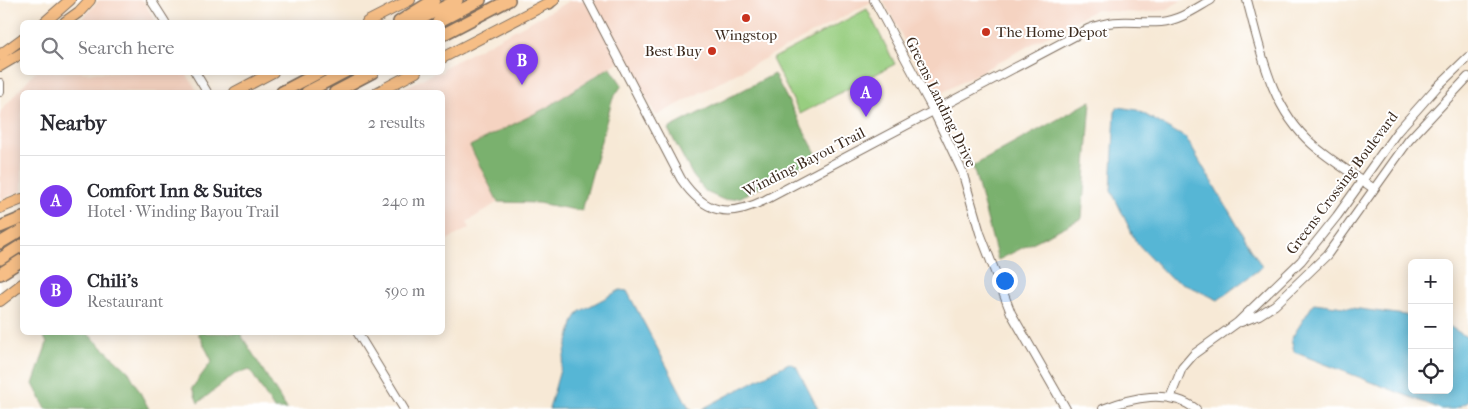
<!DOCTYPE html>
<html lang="en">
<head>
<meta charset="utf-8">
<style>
  body { margin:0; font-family:"IM FELL French Canon",serif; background:#f2f2f3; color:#2b2b33 }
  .controls { position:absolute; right:15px; bottom:15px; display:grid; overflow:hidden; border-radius:8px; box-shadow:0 2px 12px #0003 }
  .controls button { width:45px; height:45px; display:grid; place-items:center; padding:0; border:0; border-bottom:1px solid #e1e1e2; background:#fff; color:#2b2b33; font:25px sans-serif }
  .you { position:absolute; left:1004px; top:280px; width:18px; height:18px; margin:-12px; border:4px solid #fff; border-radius:50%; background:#1a73e8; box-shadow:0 0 0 8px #1a73e833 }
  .badge { display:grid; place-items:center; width:32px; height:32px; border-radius:50%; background:#7c3aed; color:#fff; font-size:16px; font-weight:700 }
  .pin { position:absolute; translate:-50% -41px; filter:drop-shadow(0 1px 2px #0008) }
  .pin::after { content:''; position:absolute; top:26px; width:18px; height:15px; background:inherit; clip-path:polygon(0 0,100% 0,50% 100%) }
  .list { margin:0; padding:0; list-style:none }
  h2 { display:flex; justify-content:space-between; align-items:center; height:65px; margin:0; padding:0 20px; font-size:21px }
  h2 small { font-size:16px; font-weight:400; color:#7c7c81 }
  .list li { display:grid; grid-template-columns:32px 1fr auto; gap:15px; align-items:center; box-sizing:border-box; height:90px; padding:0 20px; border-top:1px solid #e1e1e2 }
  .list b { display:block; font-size:19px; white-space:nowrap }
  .list p { margin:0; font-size:16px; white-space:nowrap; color:#7c7c81 }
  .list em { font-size:16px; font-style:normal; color:#7c7c81 }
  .icon { flex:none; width:28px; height:28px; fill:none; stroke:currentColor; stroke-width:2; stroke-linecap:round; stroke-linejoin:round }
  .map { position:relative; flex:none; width:1468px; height:409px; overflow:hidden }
  .search { position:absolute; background:#fff; box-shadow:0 2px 12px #0003; left:20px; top:20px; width:425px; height:55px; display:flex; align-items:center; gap:12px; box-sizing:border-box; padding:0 18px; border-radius:8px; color:#7c7c81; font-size:19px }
  .panel { position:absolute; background:#fff; box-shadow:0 2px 12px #0003; left:20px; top:90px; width:425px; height:245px; border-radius:8px }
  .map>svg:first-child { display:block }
  .built { fill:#f5d3c1 }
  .green { fill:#98ce80; stroke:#6a7c4f }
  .forest { fill:#7ab16e; stroke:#5a6e46 }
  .water { fill:#57b6d5; stroke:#49707a }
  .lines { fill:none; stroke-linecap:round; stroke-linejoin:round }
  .minor-casing { stroke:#7d6d5e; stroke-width:10 }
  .major-casing { stroke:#7d6d5e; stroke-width:12 }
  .highway-casing { stroke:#7d6d5e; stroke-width:14 }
  .minor { stroke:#fff; stroke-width:8 }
  .major { stroke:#f6be86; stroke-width:10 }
  .highway { stroke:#f6be86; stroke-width:11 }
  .poi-dot { fill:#c8321e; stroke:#fff; stroke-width:2 }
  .labels { text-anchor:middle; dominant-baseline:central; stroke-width:4; stroke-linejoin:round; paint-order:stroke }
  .poi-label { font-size:15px; fill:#3b2a1e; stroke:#fff; text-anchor:start }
  .street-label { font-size:15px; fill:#3b2a1e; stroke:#fff }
</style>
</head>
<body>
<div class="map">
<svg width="1468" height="409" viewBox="0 0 1468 409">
  <rect width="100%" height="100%" fill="#fff"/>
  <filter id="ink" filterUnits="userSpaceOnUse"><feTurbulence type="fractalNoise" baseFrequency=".02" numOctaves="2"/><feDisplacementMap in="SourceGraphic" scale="10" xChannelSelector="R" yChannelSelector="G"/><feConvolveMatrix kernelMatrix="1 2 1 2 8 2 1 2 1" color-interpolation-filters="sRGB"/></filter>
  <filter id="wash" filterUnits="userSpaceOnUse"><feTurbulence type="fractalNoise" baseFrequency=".0096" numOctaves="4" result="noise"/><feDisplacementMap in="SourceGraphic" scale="20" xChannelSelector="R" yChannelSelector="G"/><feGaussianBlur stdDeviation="1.12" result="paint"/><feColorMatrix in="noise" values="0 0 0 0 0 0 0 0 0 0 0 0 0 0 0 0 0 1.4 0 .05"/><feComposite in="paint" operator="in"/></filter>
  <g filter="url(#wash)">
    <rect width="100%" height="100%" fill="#f7e9d6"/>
    <path class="built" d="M99 0H143L156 22H79Z
      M571 0H875L656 116 626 58 597 74 546 108 470 147 498 202 467 222 470 228 443 242 442 92H396L434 73 442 72 443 68Z
      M883 0H1182L1165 10 1140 13 1095 10 934 97Z
      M35 72 186 73 198 92H22V191L0 200V112Z"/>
    <path class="green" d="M867 9 895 64 800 114 772 59Z"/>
    <path class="forest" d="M610 67 622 85 612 100 582 211 538 203 498 202 470 146 546 108Z
      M774 74 818 157 741 197 724 200 706 192 693 176 668 129Z
      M1091 101 1082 218 998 260 973 166Z
      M42 333H87L129 372 149 409H46L33 384 47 343Z
      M198 333H240L287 409H274L250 370 235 374 198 403 192 388 212 361Z"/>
    <path class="water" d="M1118 107 1137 110 1186 138 1262 267 1218 300 1169 277 1136 242 1111 190 1115 112Z
      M620 290 627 291 689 408 692 409H549L574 320 579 312Z
      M1314 303 1412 316V390H1449V326L1468 338V402L1455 409H1441L1294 352 1291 339Z
      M789 363 796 366 818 409H702Z"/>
  </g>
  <g filter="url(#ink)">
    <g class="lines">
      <defs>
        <path id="minor" d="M151 0 165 22
          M588 0 681 179C705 214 728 218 765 200L1088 29C1118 17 1132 24 1161 22 1180 20 1195 9 1211 0
          M874 0 933 110 962 171 980 233 1011 313 1066 409
          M1247 0C1261 51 1270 107 1312 144 1331 161 1354 174 1374 189
          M195 72 207 92
          M0 83V92
          M1241 322 1259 315 1275 305 1327 255 1409 140 1468 77
          M357 332 404 409
          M1170 398 1182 368 1194 354 1237 323 1301 261 1337 216 1397 132 1436 88 1468 57
          M1103 409C1133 397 1168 389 1196 409"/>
        <path id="major" d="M45 22 70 0
          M65 22 79 12 90 0
          M367 22 410 0
          M0 55 22 39
          M442 58 554 0
          M0 66 22 53
          M235 92 273 72
          M378 92 416 72
          M0 208 22 199
          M0 301 22 284"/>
        <path id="highway" d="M549 3 552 0
          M399 22 434 0
          M415 22 457 0
          M438 22 480 0
          M442 35 509 0
          M282 92 320 72
          M307 92 345 72
          M335 92 373 72
          M0 227 22 218
          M0 243 22 230
          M0 259 22 245
          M0 274 22 260"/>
      </defs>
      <use href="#minor" class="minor-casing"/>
      <use href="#major" class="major-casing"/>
      <use href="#highway" class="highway-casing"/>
      <use href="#minor" class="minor"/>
      <use href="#major" class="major"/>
      <use href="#highway" class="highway"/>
    </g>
  </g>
  <g class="poi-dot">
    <circle cx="746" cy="18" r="5"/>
    <circle cx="986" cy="32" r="5"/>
    <circle cx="712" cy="51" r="5"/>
  </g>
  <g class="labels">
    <g class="poi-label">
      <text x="996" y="32">The Home Depot</text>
      <text x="746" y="35" text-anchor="middle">Wingstop</text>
      <text x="702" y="51" text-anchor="end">Best Buy</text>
    </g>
    <g class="street-label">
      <text transform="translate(941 102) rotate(64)">Greens Landing Drive</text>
      <text transform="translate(804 162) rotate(-27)">Winding Bayou Trail</text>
      <text transform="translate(1342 183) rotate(-53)">Greens Crossing Boulevard</text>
    </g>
  </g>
</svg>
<div class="controls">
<button>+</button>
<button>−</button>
<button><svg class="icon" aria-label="locate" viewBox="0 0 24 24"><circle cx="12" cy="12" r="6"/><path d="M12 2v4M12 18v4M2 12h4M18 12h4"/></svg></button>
</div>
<div class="you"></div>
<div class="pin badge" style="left:866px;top:117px">A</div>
<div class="pin badge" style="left:522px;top:85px">B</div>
<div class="search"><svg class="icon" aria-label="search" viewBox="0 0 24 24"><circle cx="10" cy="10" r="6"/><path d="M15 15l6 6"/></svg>Search here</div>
<section class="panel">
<h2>Nearby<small>2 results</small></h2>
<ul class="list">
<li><span class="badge">A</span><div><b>Comfort Inn &amp; Suites</b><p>Hotel · Winding Bayou Trail</p></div><em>240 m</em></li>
<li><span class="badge">B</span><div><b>Chili's</b><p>Restaurant</p></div><em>590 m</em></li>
</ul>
</section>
</div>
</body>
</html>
